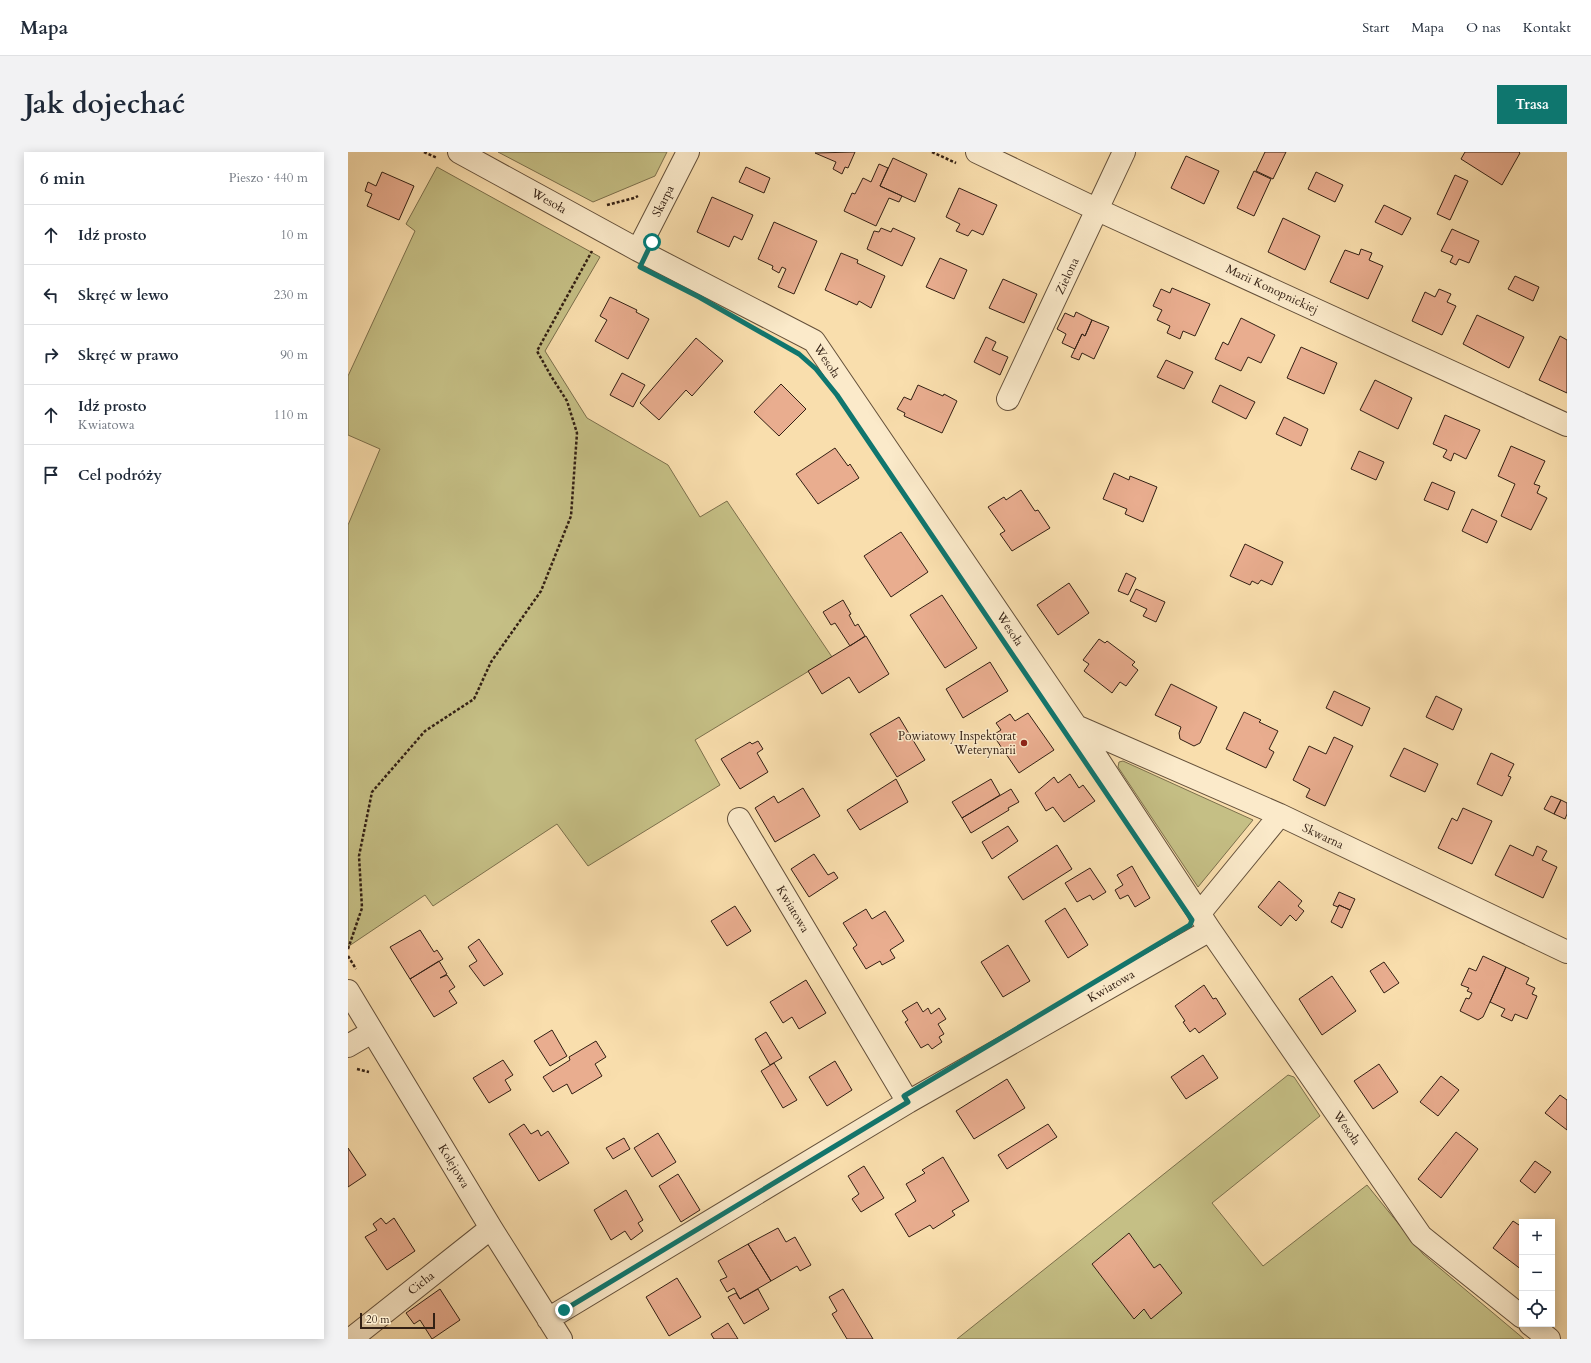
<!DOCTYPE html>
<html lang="pl">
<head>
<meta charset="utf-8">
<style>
  body { margin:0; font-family:Cardo,serif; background:#f2f2f3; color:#1f2937 }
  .controls { position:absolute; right:12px; bottom:12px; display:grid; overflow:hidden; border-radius:0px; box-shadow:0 2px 10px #0003 }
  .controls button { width:36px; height:36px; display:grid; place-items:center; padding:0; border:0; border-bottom:1px solid #e0e1e3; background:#fff; color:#1f2937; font:20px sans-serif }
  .scale { position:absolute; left:12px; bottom:10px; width:75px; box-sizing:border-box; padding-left:4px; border:2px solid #332014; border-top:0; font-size:11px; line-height:14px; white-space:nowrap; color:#332014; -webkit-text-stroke:3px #fbeaca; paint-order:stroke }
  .stop { position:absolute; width:12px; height:12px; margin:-9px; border:3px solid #0f766e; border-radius:50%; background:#fff }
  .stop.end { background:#0f766e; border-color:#fff; box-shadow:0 1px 4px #0008 }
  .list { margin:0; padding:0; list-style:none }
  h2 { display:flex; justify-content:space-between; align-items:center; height:52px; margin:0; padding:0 16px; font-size:17px }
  h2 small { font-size:13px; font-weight:400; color:#747a83 }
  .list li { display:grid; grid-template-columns:26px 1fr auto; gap:12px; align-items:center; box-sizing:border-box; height:60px; padding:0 16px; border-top:1px solid #e0e1e3 }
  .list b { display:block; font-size:15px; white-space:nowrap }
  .list p { margin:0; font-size:13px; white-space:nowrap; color:#747a83 }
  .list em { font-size:13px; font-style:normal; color:#747a83 }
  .icon { flex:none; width:22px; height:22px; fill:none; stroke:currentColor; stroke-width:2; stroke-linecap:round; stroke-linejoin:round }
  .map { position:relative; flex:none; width:1219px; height:1187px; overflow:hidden; border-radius:0px }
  header { display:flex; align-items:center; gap:24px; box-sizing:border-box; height:56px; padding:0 20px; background:#fff; border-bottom:1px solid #e0e1e3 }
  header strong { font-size:19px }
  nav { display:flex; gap:22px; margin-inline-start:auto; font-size:14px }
  .intro { display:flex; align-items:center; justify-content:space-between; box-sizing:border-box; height:96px; padding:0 24px }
  h1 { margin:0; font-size:28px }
  .button { padding:10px 18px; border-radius:0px; background:#0f766e; color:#fff; font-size:14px; font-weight:700 }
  main { display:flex; gap:24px; padding:0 24px }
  aside { flex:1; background:#fff; border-radius:0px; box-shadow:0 2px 10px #0003 }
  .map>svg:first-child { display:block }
  .green { fill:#c5bf85; stroke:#7c704c }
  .building { fill:#e9ad8f; stroke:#332014 }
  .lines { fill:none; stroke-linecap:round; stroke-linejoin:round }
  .minor-casing { stroke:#64503a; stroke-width:24 }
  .path { stroke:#332014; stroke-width:2.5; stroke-dasharray:3 2; stroke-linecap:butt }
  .minor { stroke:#fbeaca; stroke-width:22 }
  .route { stroke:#0f766e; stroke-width:5 }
  .poi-dot { fill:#8f2418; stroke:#fbeaca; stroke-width:1.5 }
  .labels { text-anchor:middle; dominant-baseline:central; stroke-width:3; stroke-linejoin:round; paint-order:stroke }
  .street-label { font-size:12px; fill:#332014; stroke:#fbeaca }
  .poi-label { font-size:12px; fill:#332014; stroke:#fbeaca; text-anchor:end }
</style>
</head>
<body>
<header>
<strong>Mapa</strong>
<nav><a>Start</a><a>Mapa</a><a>O nas</a><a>Kontakt</a></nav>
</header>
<div class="intro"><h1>Jak dojechać</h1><a class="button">Trasa</a></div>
<main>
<aside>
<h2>6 min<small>Pieszo · 440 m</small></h2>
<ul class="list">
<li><svg class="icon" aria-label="ahead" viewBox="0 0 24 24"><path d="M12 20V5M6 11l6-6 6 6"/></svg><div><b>Idź prosto</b></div><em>10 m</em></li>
<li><svg class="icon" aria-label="left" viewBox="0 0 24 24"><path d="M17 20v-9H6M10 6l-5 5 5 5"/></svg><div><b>Skręć w lewo</b></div><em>230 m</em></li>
<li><svg class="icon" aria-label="right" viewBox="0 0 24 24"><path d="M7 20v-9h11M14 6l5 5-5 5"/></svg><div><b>Skręć w prawo</b></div><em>90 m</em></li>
<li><svg class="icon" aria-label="ahead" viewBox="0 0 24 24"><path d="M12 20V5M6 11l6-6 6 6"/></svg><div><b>Idź prosto</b><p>Kwiatowa</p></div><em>110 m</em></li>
<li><svg class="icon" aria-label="arrive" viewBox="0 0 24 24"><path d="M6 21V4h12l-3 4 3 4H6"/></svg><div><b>Cel podróży</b></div></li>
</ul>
</aside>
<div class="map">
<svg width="1219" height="1187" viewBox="0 0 1219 1187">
  <rect width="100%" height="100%" fill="#f9dead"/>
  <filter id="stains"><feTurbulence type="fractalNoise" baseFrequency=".005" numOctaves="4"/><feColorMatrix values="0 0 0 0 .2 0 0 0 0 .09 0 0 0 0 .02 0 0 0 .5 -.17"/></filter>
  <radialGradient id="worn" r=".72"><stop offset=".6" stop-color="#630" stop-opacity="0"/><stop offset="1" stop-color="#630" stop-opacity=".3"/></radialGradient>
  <path class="green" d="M150 0H319L307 24 245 50Z
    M89 15 252 105 197 199 239 266 320 313 352 365 379 349 484 505 347 588 372 633 240 714 209 672 85 754 77 743 1 794 0 792V373L32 297 0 283V224L67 79 58 72Z
    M775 609 905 668 850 735 770 615 771 610Z
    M940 923 946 925 972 964 864 1051 915 1114 1019 1033 1075 1102 1176 1187H609Z"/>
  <path class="building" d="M507 0 500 16 497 15 494 22 485 17 488 10 467 1Z
    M917 0H938L925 27 908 19Z
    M1117 0H1171L1172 1 1154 33 1113 7Z
    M838 4 871 19 856 52 823 36Z
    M545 6 579 22 567 50 532 34Z
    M531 12 540 16 532 34 554 44 551 50 541 46 528 74 496 59 504 41 507 42 515 26 523 30Z
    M398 15 422 26 416 41 391 30Z
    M906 19 923 27 906 64 889 56Z
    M34 20 66 34 51 68 19 54 24 42 17 39 20 30 28 34Z
    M968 20 995 33 987 50 960 37Z
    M1107 23 1120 29 1102 68 1089 62Z
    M611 36 649 53 635 83 624 78 620 84 608 79 612 72 598 65Z
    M364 45 405 63 394 88 386 84 381 95 349 80Z
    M1036 53 1063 66 1054 83 1027 70Z
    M935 66 972 84 957 118 920 100Z
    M426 70 469 89 446 142 430 135 438 117 434 115 431 121 424 117 425 114 410 107Z
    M533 76 543 80 545 76 567 86 554 114 519 97 526 79 531 80Z
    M1104 77 1131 89 1121 111 1111 107 1108 113 1102 110 1105 104 1093 99Z
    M1013 97 1024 101 1021 108 1035 114 1020 147 982 130 997 98 1011 103Z
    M493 101 510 108 509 111 537 124 523 156 511 149 509 153 477 138Z
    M592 106 619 118 606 147 578 135Z
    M1167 124 1191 135 1185 149 1160 137Z
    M655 127 689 142 676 171 641 156Z
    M824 136 862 152 847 184 835 179 832 187 819 181 822 174 809 168 814 158 805 154 813 137 822 141Z
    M1091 137 1103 142 1099 150 1108 154 1094 183 1064 169 1077 140 1087 145Z
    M262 145 289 158 288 160 301 167 280 207 247 189 259 168 252 164Z
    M728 160 744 168 737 184 734 182 727 197 714 191 718 182 709 177 717 161 726 165Z
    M1129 163 1176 185 1161 216 1115 192Z
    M893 166 927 183 913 211 900 205 893 219 867 207 875 190 880 193Z
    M744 168 761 175 746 207 734 201 731 208 723 205 734 182 737 184Z
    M1212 184 1219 188V241L1191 228Z
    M638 185 648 190 644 198 660 205 652 223 626 210Z
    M348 186 375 209 344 244 338 238 311 268 292 251Z
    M953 195 989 211 976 242 939 226Z
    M818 208 845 220 836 237 809 225Z
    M274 221 297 233 285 255 262 243Z
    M1027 228 1064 246 1050 277 1012 258Z
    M433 232 458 257 431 284 406 260Z
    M570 233 595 244 596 242 609 249 594 281 556 264 557 261 549 257 556 245 563 248Z
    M872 233 907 250 898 267 864 250Z
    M1097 263 1132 278 1118 307 1106 301 1103 309 1095 305 1099 298 1085 292Z
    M936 265 960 277 953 294 928 282Z
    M1163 294 1197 309 1186 332 1192 334 1189 341 1199 346 1183 378 1153 364 1167 332 1150 324Z
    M487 296 500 314 502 312 511 326 470 352 448 322Z
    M1011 299 1036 310 1028 328 1003 317Z
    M766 321 781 328 782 324 809 335 795 370 777 362 779 357 755 347Z
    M1084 330 1107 340 1100 358 1076 348Z
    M673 338 687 359 690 358 702 376 664 399 652 382 657 379 640 355 656 345 658 348Z
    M1124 357 1149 369 1139 391 1114 379Z
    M553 380 580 420 543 445 516 404Z
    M897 392 935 410 924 433 913 428 910 432 904 429 902 433 882 424Z
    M778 421 788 426 780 443 770 439Z
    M721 431 741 461 710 483 689 453Z
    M788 437 817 450 808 470 795 464 799 457 782 449Z
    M594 443 629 496 597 516 562 463Z
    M495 448 503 462 501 463 507 474 510 472 517 484 502 494 487 471 483 473 475 460Z
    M518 484 541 522 511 541 501 525 474 542 460 519Z
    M751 487 757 491 759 489 787 510 784 513 790 518 778 534 772 530 764 541 736 519 741 512 735 508Z
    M642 510 660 539 615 566 598 537Z
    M823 532 869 555 852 591 846 594 832 587 831 581 833 575 807 563Z
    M986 539 1022 556 1014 574 978 556Z
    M1088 544 1114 557 1105 578 1078 565Z
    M896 560 913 568 911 570 930 579 921 597 926 600 918 616 878 597Z
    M680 561 706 598 671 621 645 583 653 578 648 571 662 562 667 569Z
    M551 565 577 608 549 625 522 582Z
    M986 585 1005 594 977 654 958 645 962 637 945 628 961 594 978 602Z
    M410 589 415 597 409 601 420 620 392 637 373 607 402 590 404 592Z
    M1056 596 1090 612 1077 640 1042 624Z
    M1143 601 1166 612 1160 624 1163 625 1154 644 1129 632Z
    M722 622 731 636 735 633 747 649 716 670 705 655 698 659 687 641 706 625 710 631Z
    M548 627 560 650 512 678 499 658Z
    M643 627 652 643 614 666 604 650Z
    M455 636 472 664 427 690 407 656 426 644 430 651Z
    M663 637 671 650 660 656 661 658 623 681 614 666Z
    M1203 644 1213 648 1206 662 1196 657Z
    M1213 648 1219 651V662L1217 667 1206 662Z
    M1115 656 1144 669 1124 712 1090 696 1104 666 1109 669Z
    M660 674 670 689 644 707 634 690Z
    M709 693 724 717 675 748 660 725Z
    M1162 693 1185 704 1189 694 1199 699 1194 708 1209 715 1195 746 1147 723Z
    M466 702 480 723 486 720 490 726 461 745 443 717Z
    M784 714 802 746 787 755 780 743 772 747 767 738 775 733 769 723Z
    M742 716 758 740 745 748 742 743 729 750 717 731Z
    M931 729 954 749 950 754 956 759 948 769 942 763 933 774 910 755Z
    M991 740 1007 747 1002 758 991 753 990 755 985 753Z
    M991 753 1002 758 994 776 983 770Z
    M387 754 403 779 379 794 363 769Z
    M717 756 740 793 720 806 697 769Z
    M518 757 524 767 537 759 556 789 542 798 547 806 534 813 532 809 518 817 505 796 509 793 495 771Z
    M72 778 86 800 89 798 95 807 62 827 42 795Z
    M131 787 155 822 136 834 121 814 129 809 120 795Z
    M660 793 682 829 655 845 633 810Z
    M1135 804 1158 815 1135 865 1130 868 1112 859 1118 846 1121 847 1124 841 1119 839 1121 836 1113 833 1121 816 1128 819Z
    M91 809 99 822 92 826 99 823 107 835 101 839 109 851 86 865 62 827Z
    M1036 810 1051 831 1036 841 1022 819Z
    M1158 815 1181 826 1178 832 1187 836 1184 842 1189 844 1179 867 1167 862 1164 869 1153 864 1157 857 1142 850Z
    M984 824 1008 859 974 883 951 847Z
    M458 828 478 861 451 877 444 865 435 871 422 850Z
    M856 833 865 847 868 846 878 862 851 881 847 876 842 880 835 870 837 869 827 854Z
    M569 850 575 860 580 856 583 862 591 856 598 867 590 872 596 882 591 885 594 890 584 897 580 892 573 896 557 870 560 868 554 859Z
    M204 878 219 904 202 914 186 889Z
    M418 880 434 906 422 913 407 887Z
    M248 889 258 905 247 912 254 924 224 942 219 932 205 940 195 925 222 908 221 905Z
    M855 903 870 926 838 947 823 925Z
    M155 908 165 923 157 928 163 938 141 951 125 926Z
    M487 909 504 938 479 954 461 925Z
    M426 911 449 948 435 956 413 919Z
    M1031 912 1050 940 1025 957 1006 929Z
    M1093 924 1111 938 1090 964 1072 950Z
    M659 927 677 956 626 987 608 959Z
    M1212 943 1219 948V978L1197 961Z
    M176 972 183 982 190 978 193 984 200 979 221 1011 191 1029 161 982Z
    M700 972 709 985 659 1017 650 1003Z
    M1108 980 1130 997 1093 1046 1070 1027Z
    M310 981 328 1010 304 1025 286 996Z
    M276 986 282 997 265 1007 258 996Z
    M0 996 18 1023 0 1035Z
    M595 1005 621 1049 604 1059 607 1063 585 1077 582 1073 561 1085 547 1062 568 1049 558 1032 577 1021 574 1018Z
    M1187 1009 1203 1020 1187 1041 1172 1029Z
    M516 1014 536 1046 513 1060 504 1047 511 1042 500 1024Z
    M330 1022 352 1058 333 1070 311 1034Z
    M278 1038 295 1068 290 1071 295 1079 283 1088 277 1079 263 1088 246 1058Z
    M33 1066 38 1072 46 1066 67 1099 39 1118 17 1085 29 1078 25 1072Z
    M1165 1069 1174 1075V1118L1145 1096Z
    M430 1076 438 1090 447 1085 463 1113 452 1119 449 1114 423 1129 400 1092Z
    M781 1081 806 1116 812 1112 834 1141 803 1167 796 1157 786 1167 744 1112Z
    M400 1092 423 1129 392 1147 386 1136 379 1140 372 1128 379 1125 370 1109Z
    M329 1126 353 1165 321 1184 298 1145Z
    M92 1137 112 1168 84 1187 72 1168 66 1172 58 1161Z
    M410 1137 421 1157 396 1172 380 1145 388 1141 392 1147Z
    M495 1137 525 1187H499L484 1162 489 1159 481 1145Z
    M380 1171 390 1187H366L363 1182Z"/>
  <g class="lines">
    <defs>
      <path id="minor" d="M111 0 290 98 466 189 728 574 862 778 1073 1084 1174 1165
        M629 0 750 58 1219 273
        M290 98 340 0
        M660 247 776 0
        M728 574 932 663 1219 800
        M391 667 560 950
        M851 762 932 663
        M0 839 143 1076 213 1187
        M0 894 24 880
        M200 1167 560 950 862 778
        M1182 1172 1201 1187
        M3 1187 143 1076"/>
    </defs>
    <use href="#minor" class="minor-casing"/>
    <path class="path" d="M76 0 89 6
      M584 0 608 11
      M259 53 286 46 290 44
      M0 797 14 756 11 704 24 640 77 579 126 547 143 510 193 439 223 364 229 281 219 249 203 224 189 199 244 99
      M0 804 8 817
      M9 917 21 920"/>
    <use href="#minor" class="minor"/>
  </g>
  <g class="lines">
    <path class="route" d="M216 1158 560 950 556 944 842 773 844 768 489 243 468 217 451 202 351 145 292 115 304 90"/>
  </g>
  <circle class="poi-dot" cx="676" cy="591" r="4"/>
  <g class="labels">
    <g class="street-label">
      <text transform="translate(201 49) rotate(29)">Wesoła</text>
      <text transform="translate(315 49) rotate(-63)">Skarpa</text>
      <text transform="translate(719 124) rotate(-65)">Zielona</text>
      <text transform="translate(924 137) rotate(25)">Marii Konopnickiej</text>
      <text transform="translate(479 209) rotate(56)">Wesoła</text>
      <text transform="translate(662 477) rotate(56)">Wesoła</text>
      <text transform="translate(975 684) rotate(25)">Skwarna</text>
      <text transform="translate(445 757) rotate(59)">Kwiatowa</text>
      <text transform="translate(763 834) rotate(-30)">Kwiatowa</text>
      <text transform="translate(999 976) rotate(55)">Wesoła</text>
      <text transform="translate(106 1014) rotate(59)">Kolejowa</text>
      <text transform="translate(73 1131) rotate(-38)">Cicha</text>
    </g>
    <g class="poi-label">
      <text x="668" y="584">Powiatowy Inspektorat<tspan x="668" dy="14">Weterynarii</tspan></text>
    </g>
  </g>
  <rect width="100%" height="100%" filter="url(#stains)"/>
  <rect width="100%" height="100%" fill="url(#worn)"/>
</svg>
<div class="controls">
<button>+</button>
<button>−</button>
<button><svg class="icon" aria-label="locate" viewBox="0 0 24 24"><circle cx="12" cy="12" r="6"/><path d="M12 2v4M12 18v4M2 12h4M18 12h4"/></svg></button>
</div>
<div class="scale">20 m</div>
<div class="stop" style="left:304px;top:90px"></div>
<div class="stop end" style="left:216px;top:1158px"></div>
</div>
</main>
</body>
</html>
